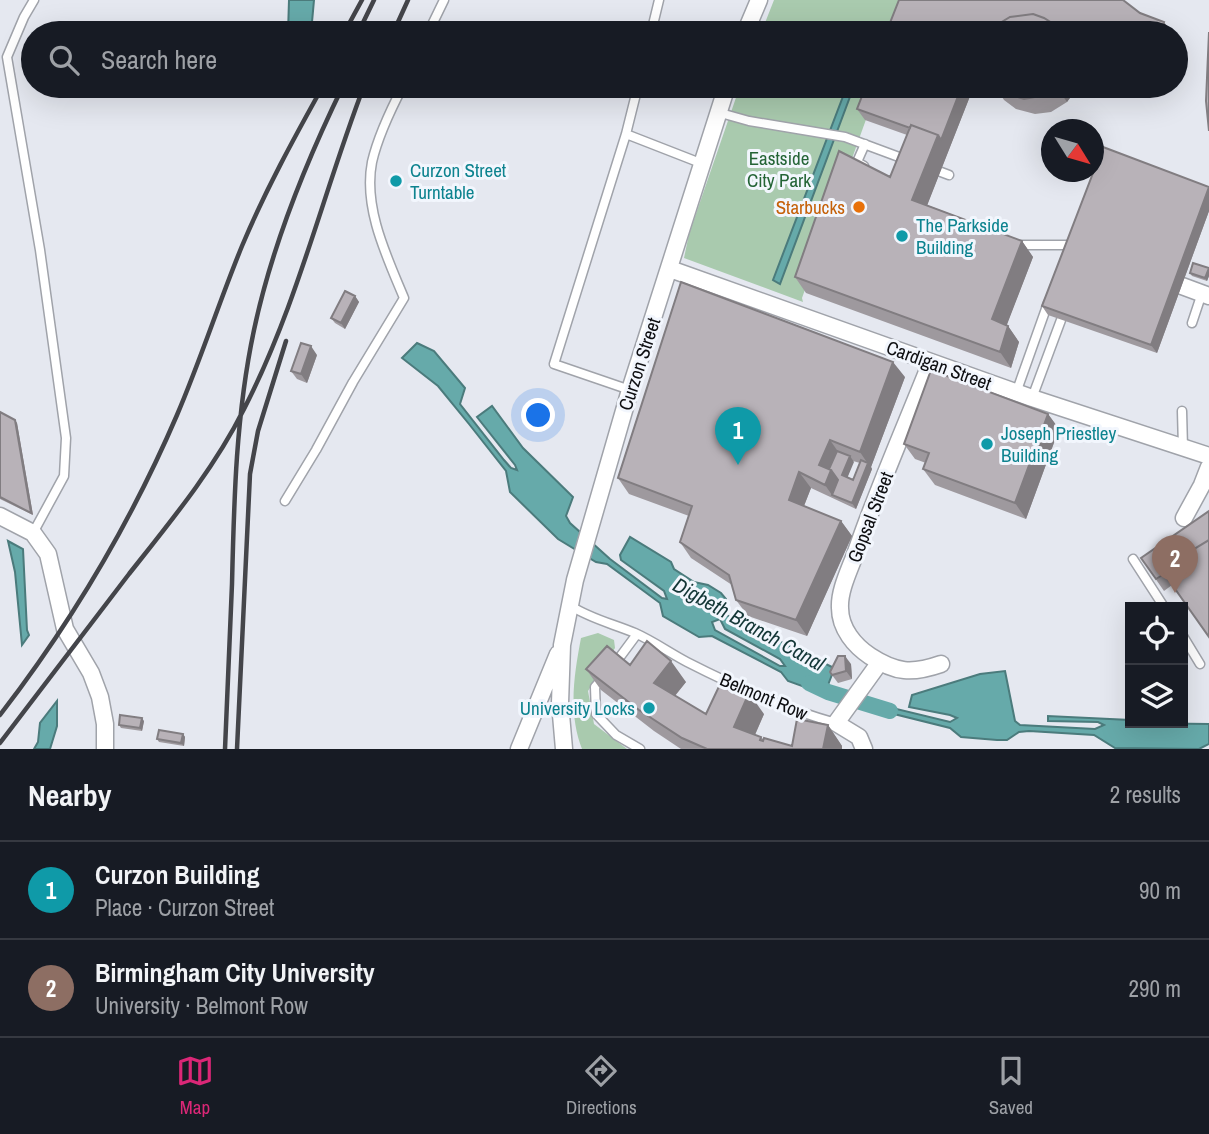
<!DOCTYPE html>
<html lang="en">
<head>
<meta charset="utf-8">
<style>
  body { margin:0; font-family:"Archivo Narrow",sans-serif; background:#20242c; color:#f1f3f6 }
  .controls { position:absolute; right:21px; bottom:21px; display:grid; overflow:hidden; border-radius:0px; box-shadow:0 7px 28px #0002 }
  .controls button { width:63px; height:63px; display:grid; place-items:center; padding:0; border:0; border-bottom:2px solid #363941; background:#171b24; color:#f1f3f6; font:35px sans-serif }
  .compass { position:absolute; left:1041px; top:119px; width:63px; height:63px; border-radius:50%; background:#171b24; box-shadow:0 7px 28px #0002; rotate:127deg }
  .you { position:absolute; left:539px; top:416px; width:24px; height:24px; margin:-18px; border:5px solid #fff; border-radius:50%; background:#1a73e8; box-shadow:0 0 0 10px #1a73e833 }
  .badge { display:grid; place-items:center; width:46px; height:46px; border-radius:50%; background:#db2777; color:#fff; font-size:23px; font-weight:700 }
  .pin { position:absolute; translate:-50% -58px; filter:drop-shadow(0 2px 4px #0008) }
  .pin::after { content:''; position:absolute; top:37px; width:24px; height:21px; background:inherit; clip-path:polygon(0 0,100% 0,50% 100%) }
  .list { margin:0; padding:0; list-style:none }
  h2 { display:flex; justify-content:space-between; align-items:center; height:91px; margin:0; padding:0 28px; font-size:30px }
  h2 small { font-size:23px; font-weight:400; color:#9ea1a6 }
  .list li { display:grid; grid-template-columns:46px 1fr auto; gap:21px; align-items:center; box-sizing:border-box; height:98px; padding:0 28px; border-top:2px solid #363941 }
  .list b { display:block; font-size:26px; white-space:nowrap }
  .list p { margin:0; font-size:23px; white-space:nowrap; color:#9ea1a6 }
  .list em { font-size:23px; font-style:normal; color:#9ea1a6 }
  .icon { flex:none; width:38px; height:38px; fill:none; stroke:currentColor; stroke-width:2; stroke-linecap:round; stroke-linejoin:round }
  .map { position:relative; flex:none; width:1209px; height:749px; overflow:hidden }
  .search { position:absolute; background:#171b24; box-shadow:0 7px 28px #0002; left:21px; right:21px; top:21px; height:77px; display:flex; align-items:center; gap:18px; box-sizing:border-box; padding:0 24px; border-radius:38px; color:#9ea1a6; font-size:26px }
  .sheet { height:287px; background:#171b24 }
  nav { display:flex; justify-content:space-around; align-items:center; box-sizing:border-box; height:98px; border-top:2px solid #363941; background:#171b24; font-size:19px; color:#9ea1a6 }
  nav a { display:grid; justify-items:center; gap:4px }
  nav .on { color:#db2777 }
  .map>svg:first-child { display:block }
  .green { fill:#a9caae }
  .water { fill:#6aa; stroke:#4b7b7c; stroke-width:2; fill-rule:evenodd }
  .pier { fill:#e5e8f0 }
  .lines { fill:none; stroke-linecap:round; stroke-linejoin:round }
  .canal { stroke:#6aa; stroke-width:16 }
  .lane-casing { stroke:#a0a3aa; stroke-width:11 }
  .street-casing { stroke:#a0a3aa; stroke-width:19 }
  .lane { stroke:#fff; stroke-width:8 }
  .street { stroke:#fff; stroke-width:16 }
  .rail { stroke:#44454a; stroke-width:4.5 }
  .wall { fill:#9e999e; fill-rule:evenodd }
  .shaded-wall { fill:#817d81 }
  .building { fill:#b8b2b8; stroke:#817d81; stroke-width:2 }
  .culture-dot { fill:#0f9aa8; stroke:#f2f6fd; stroke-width:2.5 }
  .food-dot { fill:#e8710a; stroke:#f2f6fd; stroke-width:2.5 }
  .labels { text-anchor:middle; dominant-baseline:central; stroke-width:6; stroke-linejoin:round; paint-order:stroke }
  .park-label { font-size:19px; fill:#246436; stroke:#f2f6fd }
  .culture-label { font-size:19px; fill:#0d838f; stroke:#f2f6fd; text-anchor:start }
  .food-label { font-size:19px; fill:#c56008; stroke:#f2f6fd; text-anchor:end }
  .street-label { font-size:19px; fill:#0d0e11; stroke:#f2f6fd }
  .water-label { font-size:21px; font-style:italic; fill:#133636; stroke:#f2f6fd }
</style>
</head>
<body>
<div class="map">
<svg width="1209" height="749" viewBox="0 0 1209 749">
  <rect width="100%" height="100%" fill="#e5e8f0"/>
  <path class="green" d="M774 0H911L898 33H761Z
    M740 86H878L802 298 803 302 684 258 689 234Z
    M598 633 614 640 615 648 588 691 594 724 627 749H582C568 713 574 675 581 638Z"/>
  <path class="water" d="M289 0H314L311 33H288Z
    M847 86H854L780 284 773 280Z
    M417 343 434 351 465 388 460 404 504 460 511 468 517 470 515 465 477 417 492 406 523 448 573 497 566 516 570 523 610 559 662 598 667 599 664 591 621 560 620 555 630 537 671 562 674 569 694 582 708 585 721 593 726 599 724 614 832 667 833 672 828 685 831 689 824 694 788 681 781 672 712 636 699 637 663 616 660 603 607 564 596 562 558 539 510 492 506 471 469 424 438 386 402 358ZM720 619 725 629 780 659 785 666H780L715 630 712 622Z
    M8 541 23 549 27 630 29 635 22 645 15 572Z
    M1005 671 1015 721 1020 725 1095 729 1104 725 1098 722 1048 721V716L1130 720V723L1209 724V744L1199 749 1115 748 1094 735 1029 731 1019 732 1007 740H997L961 737 950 728 866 707 872 703 950 722 957 718 950 715 909 707 912 695 980 674Z
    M57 701V726L50 749H34L38 742 40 723Z"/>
  <path class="pier" d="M285 86H313L312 112 316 155 297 198 289 168 286 150Z"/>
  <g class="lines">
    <path class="canal" d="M809 683 828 692 890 711"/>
    <defs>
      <path id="lane" d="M428 33 444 0
        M651 33 659 0
        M717 112 749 121 845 137 907 160
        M626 134 703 164
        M864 166 857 162 865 144
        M941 172 949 175
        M1016 245H1069
        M1192 323 1202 293
        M630 390 554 364 626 134 638 86
        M1016 393 1048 303
        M1032 398 1061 320
        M1182 411 1183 448
        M285 501 316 450 353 382 404 298C387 257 363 208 372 162 378 136 391 109 403 86
        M33 533 64 476 66 438 40 250 7 57 24 17 34 0
        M1133 559 1164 607
        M571 606C591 619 614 624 635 633 653 641 670 653 687 662 734 686 785 709 836 723
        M1183 636 1200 664
        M614 665 637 634
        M603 678 595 687 596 714 616 735 640 749"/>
      <path id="street" d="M745 33 759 0
        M670 269 1032 398 1209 456
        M1182 286 1209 296
        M931 362C906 425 878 488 856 552 850 569 839 590 840 608 840 629 855 646 870 656 896 673 912 674 941 664
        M0 516 33 533 48 554 65 629 91 673 100 697 105 724V749
        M1184 518 1202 485 1209 467
        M519 749 558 654
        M564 749 560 703 562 645 575 580 630 390 727 86
        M864 749 859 737 836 723 880 662"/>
    </defs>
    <use href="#lane" class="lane-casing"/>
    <use href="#street" class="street-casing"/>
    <use href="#lane" class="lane"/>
    <use href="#street" class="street"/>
    <path class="rail" d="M344 33 362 0
      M358 33 374 0
      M393 33 408 0
      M0 715C71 623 131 522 177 415 201 359 219 302 242 246 265 191 294 138 323 86
      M0 743C43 686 86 630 129 574 171 521 214 469 244 409 297 306 323 193 364 86
      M225 749C227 694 230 639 232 584 234 499 236 414 254 330 272 245 305 164 343 86
      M237 749 250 474 258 431 286 341"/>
  </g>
  <path class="wall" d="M866 86H974L927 205 1022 241 1033 257 1006 326H1008L1019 342 1011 368 806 293 795 277 890 177 907 135 865 120 857 109Z
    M995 86H1083L1081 92 1075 91 1067 102 1051 112 1035 114 1016 109 1004 100Z
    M1209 187V211L1157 353 1048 315 1042 306Z
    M1209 268V276L1207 281 1192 276 1190 273Z
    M355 296 359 302 345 329 335 323 331 318Z
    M317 355 307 383 297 379 291 371Z
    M905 377 871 467 872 469 856 509 811 488 804 506 841 521 852 536 807 636 748 616 736 600 732 585 691 558 680 542 689 516 629 494 618 478ZM853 461 860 463 853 480 847 478Z
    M0 412 17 423 33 515 0 499Z
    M1048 414 1059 429 1026 519 935 485 923 469 926 463 915 459 904 444Z
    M1209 511 1172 585 1164 591 1141 558Z
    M851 664 852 679 838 683 832 675Z
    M630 665 686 682 675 696 706 714H764L755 735 761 737 764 740 792 746 828 725 842 746V749H681L654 731 601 690 586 669Z
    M144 721 142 731 121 728 119 725Z
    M183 734 185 737 184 746 159 742 157 739Z"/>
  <path class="shaded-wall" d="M1164 22 1172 33H1159Z
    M962 86H974L923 216 912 200 938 135Z
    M1056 86H1072L1075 91 1067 102Z
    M1076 86H1083L1081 92Z
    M1209 187V211L1157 353 1151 345Z
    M1022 241 1033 257 1003 335 992 319Z
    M1209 268V276L1207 281 1205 278Z
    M355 296 359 302 345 329 341 323Z
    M1008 326 1019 342 1011 368 1000 352Z
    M311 346 317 355 307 383 301 374Z
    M893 362 905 377 871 467 872 469 856 509 852 503 868 464 860 452Z
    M1048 414 1059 429 1026 519 1015 503Z
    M15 420 17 423 33 515 31 513Z
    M830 440 841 456 842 486 832 495 825 485 819 465Z
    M850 456 854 462 846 481 842 475Z
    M799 472 811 488 800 516 789 500Z
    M841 521 852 536 807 636 796 620Z
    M845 656 851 664 852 679 846 671Z
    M671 661 686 682 668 704 654 683Z
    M749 693 764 714 749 748 734 727Z
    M142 718 144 721 142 731 140 728Z
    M828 725 842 746V749H823Z
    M183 734 185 737 184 746 181 743Z"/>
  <path class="building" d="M899 0H1123L1140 13 1164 22 1159 33H1061L1055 25 1044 18 1033 14 1010 17 1000 23 991 33H886Z
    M1033 14 1044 18 1055 25 1061 33H991L1000 23 1010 17Z
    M1209 32V131L1206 101Z
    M866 86H962L941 140 938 135 911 125 910 128 857 109Z
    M996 86H1056L1040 96 1024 99 1005 93Z
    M911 125 938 135 912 200 1022 241 992 319 1008 326 1000 352 795 277 839 151 890 177Z
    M1103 147 1209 187 1151 345 1042 306Z
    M1193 263 1209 268 1205 278 1190 273Z
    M681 282 893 362 860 452 830 440 819 465 831 470 825 485 799 472 789 500 841 521 796 620 736 600 729 575 680 542 692 506 618 478Z
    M345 291 355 296 341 323 331 318Z
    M301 343 311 346 301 374 291 371Z
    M931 370 1048 414 1015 503 923 469 929 453 904 444Z
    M0 412 15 420 31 513 0 497Z
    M837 451 850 456 842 475 853 480 861 460 868 463 852 503 832 495 838 480 831 470 829 469Z
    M1209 511V540L1161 569 1164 574 1156 579 1141 558Z
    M1209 540V637L1161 569Z
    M647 641 671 661 654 683 706 714 722 680 749 693 734 727 761 737 760 740 763 741 764 738 792 746 797 719 828 725 823 749H707L682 738 639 710 586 669 607 646 630 665Z
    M838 656H845L846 671 832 675 830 672Z
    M120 715 142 718 140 728 119 725Z
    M159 730 183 734 181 743 157 739Z"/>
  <g class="culture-dot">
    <circle cx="396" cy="181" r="7"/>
    <circle cx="902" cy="236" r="7"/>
    <circle cx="987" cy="444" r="7"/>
    <circle cx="649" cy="708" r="7"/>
  </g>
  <circle class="food-dot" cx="859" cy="207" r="7"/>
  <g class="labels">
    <g class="park-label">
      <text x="779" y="158">Eastside<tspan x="779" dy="22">City Park</tspan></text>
    </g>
    <g class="culture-label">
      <text x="410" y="170">Curzon Street<tspan x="410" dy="22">Turntable</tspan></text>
      <text x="916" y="225">The Parkside<tspan x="916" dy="22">Building</tspan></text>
      <text x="1001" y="433">Joseph Priestley<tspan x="1001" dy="22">Building</tspan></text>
      <text x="635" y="708" text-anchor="end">University Locks</text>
    </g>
    <g class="food-label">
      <text x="845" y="207">Starbucks</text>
    </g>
    <g class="street-label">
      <text transform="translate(639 364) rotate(-72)">Curzon Street</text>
      <text transform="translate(939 365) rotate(20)">Cardigan Street</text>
      <text transform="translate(870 517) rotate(-69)">Gopsal Street</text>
      <text transform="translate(764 696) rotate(23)">Belmont Row</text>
    </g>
    <g class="water-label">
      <text transform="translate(749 624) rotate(29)">Digbeth Branch Canal</text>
    </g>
  </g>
</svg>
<div class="controls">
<button><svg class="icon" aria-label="locate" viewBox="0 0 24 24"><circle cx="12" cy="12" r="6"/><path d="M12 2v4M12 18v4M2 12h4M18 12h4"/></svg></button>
<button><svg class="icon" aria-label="layers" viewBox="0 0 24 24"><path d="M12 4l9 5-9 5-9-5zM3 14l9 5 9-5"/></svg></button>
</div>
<svg class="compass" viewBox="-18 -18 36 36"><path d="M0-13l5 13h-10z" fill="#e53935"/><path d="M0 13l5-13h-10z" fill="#9ea1a6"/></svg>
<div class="you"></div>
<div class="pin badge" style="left:738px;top:465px;background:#0f9aa8">1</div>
<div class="pin badge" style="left:1175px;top:593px;background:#8d6e63">2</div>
<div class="search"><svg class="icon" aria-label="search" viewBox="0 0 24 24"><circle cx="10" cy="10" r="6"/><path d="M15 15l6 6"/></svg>Search here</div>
</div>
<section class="sheet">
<h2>Nearby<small>2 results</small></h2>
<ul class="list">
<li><span class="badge" style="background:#0f9aa8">1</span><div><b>Curzon Building</b><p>Place · Curzon Street</p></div><em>90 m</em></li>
<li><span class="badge" style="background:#8d6e63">2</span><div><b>Birmingham City University</b><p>University · Belmont Row</p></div><em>290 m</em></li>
</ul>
</section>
<nav>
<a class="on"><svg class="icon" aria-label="map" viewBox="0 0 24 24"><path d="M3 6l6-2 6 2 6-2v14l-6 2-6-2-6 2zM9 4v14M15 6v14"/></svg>Map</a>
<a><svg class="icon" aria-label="directions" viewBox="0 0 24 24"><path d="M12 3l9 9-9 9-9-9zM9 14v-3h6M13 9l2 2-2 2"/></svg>Directions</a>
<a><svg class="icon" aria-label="saved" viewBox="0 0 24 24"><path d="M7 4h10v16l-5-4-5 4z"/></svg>Saved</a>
</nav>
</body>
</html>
